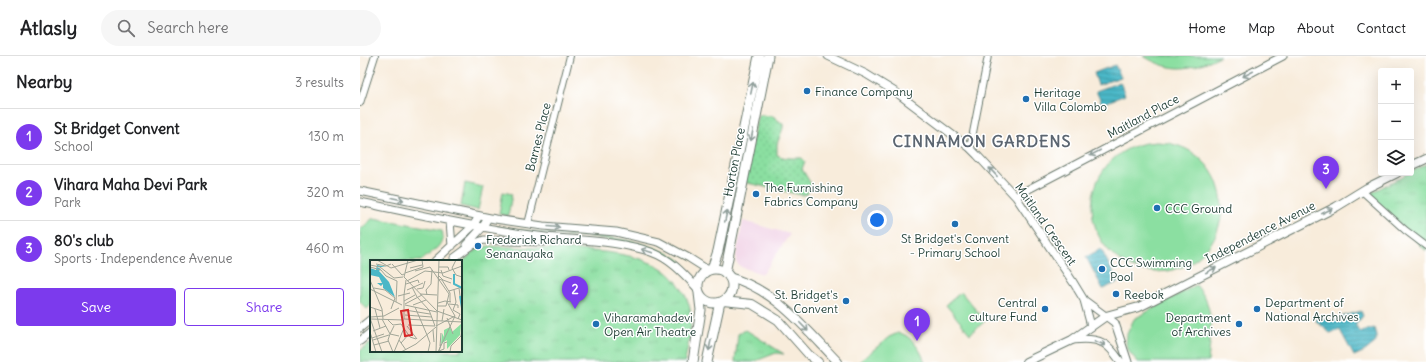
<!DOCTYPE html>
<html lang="en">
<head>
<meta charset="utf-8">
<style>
  body { margin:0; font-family:Delius,sans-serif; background:#f6f6f6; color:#202124 }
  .controls { position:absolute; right:12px; top:12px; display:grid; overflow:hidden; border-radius:4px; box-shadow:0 4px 16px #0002 }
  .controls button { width:36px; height:36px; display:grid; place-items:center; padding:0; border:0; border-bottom:1px solid #e0e0e0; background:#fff; color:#202124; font:20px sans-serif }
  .you { position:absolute; left:517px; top:164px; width:14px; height:14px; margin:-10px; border:3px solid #fff; border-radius:50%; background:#1a73e8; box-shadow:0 0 0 6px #1a73e833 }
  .badge { display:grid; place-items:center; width:26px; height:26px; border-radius:50%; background:#7c3aed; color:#fff; font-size:13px; font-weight:700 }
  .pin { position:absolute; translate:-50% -33px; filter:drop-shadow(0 1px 2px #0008) }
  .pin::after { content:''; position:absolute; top:21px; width:14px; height:12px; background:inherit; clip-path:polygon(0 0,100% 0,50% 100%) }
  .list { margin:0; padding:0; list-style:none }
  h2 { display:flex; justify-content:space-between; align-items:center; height:52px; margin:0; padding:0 16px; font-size:17px }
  h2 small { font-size:13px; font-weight:400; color:#757577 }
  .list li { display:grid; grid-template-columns:26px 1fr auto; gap:12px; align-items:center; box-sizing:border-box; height:56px; padding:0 16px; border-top:1px solid #e0e0e0 }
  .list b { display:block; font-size:15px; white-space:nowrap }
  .list p { margin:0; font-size:13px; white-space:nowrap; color:#757577 }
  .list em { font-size:13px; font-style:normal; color:#757577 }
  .actions { display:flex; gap:8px; padding:12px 16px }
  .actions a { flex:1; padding:9px 0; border:1px solid #7c3aed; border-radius:4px; text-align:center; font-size:14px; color:#7c3aed }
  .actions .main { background:#7c3aed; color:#fff }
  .icon { flex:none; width:22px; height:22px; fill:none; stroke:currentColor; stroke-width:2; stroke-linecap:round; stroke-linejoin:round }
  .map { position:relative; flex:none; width:1066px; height:306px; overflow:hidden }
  header { display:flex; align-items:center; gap:24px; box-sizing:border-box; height:56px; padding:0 20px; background:#fff; border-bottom:1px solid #e0e0e0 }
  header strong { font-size:19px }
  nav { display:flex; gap:22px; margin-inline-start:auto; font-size:14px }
  .search { width:280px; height:36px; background:#f6f6f6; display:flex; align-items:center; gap:10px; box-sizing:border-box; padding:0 14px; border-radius:22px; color:#757577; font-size:15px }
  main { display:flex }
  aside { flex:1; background:#fff }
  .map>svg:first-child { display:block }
  .built { fill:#f0d0e5 }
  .grass { fill:#8bdfa1; stroke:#558e6a }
  .park { fill:url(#park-tufts); stroke:#558e6a }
  .garden { fill:url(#garden-dots); stroke:#558e6a }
  .water { fill:url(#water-rules); stroke:#357a7e }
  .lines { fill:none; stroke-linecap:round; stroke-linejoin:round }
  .tertiary-casing { stroke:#6b7a6e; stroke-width:8 }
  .secondary-casing { stroke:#6b7a6e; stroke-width:9 }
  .primary-casing { stroke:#6b7a6e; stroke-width:10 }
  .trunk-casing { stroke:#6b7a6e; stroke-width:11 }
  .tertiary { stroke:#fff; stroke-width:6 }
  .secondary { stroke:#fff; stroke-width:7 }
  .primary { stroke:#fff; stroke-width:8 }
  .trunk { stroke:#fff; stroke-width:9 }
  .oneway { stroke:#8f9e9a }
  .poi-dot { fill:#1f6fb2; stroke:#fff; stroke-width:1.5 }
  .labels { text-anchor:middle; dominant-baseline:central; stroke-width:3; stroke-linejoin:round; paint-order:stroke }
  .poi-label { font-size:12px; fill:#1f3d34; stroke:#fff; text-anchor:start }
  .street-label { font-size:12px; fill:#1f3d34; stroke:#fff }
  .district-label { font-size:16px; font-weight:bold; letter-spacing:1px; fill:#5c6671; stroke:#fff }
  .inset-river { fill:none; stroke:#4bb7c7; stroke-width:2 }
  .inset-road { fill:none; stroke:#a1a698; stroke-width:1 }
  .view { fill:#d62828; fill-opacity:0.15; stroke:#d62828; stroke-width:2 }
  .inset-edge { fill:none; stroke:#1f3d34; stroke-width:2 }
</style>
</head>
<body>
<header>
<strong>Atlasly</strong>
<div class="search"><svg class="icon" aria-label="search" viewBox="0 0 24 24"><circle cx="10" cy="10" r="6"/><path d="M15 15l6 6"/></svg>Search here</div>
<nav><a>Home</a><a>Map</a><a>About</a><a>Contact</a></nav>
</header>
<main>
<aside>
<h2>Nearby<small>3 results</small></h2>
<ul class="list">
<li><span class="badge">1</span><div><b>St Bridget Convent</b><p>School</p></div><em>130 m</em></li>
<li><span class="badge">2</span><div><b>Vihara Maha Devi Park</b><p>Park</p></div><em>320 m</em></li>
<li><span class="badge">3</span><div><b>80's club</b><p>Sports · Independence Avenue</p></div><em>460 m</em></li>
</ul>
<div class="actions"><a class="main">Save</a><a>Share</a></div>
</aside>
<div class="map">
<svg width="1066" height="306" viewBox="0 0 1066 306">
  <defs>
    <pattern id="park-tufts" width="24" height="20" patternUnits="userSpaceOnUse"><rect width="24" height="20" fill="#8bdfa1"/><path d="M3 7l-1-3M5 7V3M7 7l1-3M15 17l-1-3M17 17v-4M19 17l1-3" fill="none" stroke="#78c08b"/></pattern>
    <pattern id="garden-dots" width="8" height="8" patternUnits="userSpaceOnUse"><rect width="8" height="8" fill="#8bdfa1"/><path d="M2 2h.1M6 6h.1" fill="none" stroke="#78c08b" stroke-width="1.8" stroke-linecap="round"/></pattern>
    <pattern id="water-rules" width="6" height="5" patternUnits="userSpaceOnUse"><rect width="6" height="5" fill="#4bb7c7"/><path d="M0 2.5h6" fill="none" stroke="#3e96a2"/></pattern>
  </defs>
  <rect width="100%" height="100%" fill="#fff"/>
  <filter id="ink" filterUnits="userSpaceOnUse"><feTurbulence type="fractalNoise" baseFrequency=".025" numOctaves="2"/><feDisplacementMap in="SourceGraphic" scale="8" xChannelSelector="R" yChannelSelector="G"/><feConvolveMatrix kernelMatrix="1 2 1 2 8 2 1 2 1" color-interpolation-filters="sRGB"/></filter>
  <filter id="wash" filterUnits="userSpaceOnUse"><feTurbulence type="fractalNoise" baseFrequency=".012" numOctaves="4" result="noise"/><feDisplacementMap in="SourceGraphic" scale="16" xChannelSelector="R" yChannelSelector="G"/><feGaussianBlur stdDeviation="0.9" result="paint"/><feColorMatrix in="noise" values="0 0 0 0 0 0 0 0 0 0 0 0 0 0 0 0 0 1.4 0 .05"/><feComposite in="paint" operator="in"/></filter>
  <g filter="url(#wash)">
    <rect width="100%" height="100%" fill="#f8ecdb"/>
    <path class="built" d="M383 165 430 178 403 218 381 211 376 206V201Z"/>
    <path class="grass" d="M783 0H860C830 15 812 17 783 0Z
      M732 151a65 65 0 1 1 130 0a65 65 0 1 1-130 0Z
      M105 127 123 131 118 154 101 150Z
      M143 136 152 138 148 160 139 158Z
      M13 162 77 173 82 175C87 188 70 197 61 205H11V249L7 253 0 246V174Z
      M137 171C153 173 170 175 186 177 223 180 259 179 295 192 305 196 317 200 324 208L322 210 303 198 268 187 233 181 186 179Z
      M836 229C839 233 843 238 845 242 854 261 850 286 848 306H778L770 297 766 288 767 278 774 263Z
      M601 236 625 265 610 278 586 249Z
      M538 277C551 278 561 295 565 306H499L529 281Z"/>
    <path class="park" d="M1066 108V195L1009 138Z
      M128 190C152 191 176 192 201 193 231 195 263 195 291 207 308 213 322 229 328 246 335 264 328 287 325 306H0V295L11 286V295H101V207L116 194Z
      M386 274 424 298 416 297 393 306H375L378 278Z"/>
    <path class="garden" d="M398 59 413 60 423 68V72L417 88V99C425 103 434 102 442 102L445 105 442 113 451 128 447 138 442 139 383 126Z"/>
    <path class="water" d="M755 9 761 21 738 29 734 17Z
      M760 26 765 39 742 48 736 35Z
      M741 193 758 226 743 233 726 201Z
      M1001 255 1003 260 996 268V271L1001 276 1014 272 1016 279V286L1005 295 994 300 980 274 970 277 956 265 958 260 970 264Z"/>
  </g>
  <g filter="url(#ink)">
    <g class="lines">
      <defs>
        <path id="tertiary" d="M0 47 15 0
          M610 92 628 0
          M1002 135 1045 174 1066 190
          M168 168 210 0"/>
        <path id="secondary" d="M468 0 506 18 537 37 610 92 617 99 656 141 713 226 724 244 731 270
          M0 135 135 163 183 170 256 176 299 186 329 202 348 214
          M656 141 663 136 923 0
          M0 146C57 158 113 171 170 179 209 185 254 183 291 196 311 203 324 218 338 233
          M90 166 92 190
          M106 189 122 172 128 162
          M94 202 113 188 124 184 183 186 191 184
          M75 205 113 170 119 160
          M724 244 755 267 768 306
          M0 272 11 263
          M712 284C723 283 737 282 746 289 752 293 757 301 761 306
          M0 285 11 276"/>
        <path id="primary" d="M1051 110 1066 103
          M369 221C415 233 446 273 478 306
          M363 245 392 248 418 264 449 299 458 306
          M666 306 712 284 746 260 779 251 976 151 1007 132 1037 117"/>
        <path id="trunk" d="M352 213 358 195 399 0
          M338 230a17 17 0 1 1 34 0a17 17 0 1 1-34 0Z
          M365 217 408 0
          M333 306 341 254 339 237
          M347 306 360 246"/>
      </defs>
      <use href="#tertiary" class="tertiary-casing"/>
      <use href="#secondary" class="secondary-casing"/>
      <use href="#primary" class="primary-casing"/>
      <use href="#trunk" class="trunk-casing"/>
      <use href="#tertiary" class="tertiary"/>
      <use href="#secondary" class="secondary"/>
      <use href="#primary" class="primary"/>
      <use href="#trunk" class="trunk"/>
    </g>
    <defs><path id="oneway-shaft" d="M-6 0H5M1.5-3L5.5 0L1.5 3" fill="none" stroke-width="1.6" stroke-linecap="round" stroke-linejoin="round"/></defs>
    <g class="oneway">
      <use href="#oneway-shaft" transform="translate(888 18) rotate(153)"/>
      <use href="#oneway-shaft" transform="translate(392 32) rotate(-78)"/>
      <use href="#oneway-shaft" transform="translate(392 79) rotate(101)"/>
      <use href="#oneway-shaft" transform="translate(735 97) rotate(152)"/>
      <use href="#oneway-shaft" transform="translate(633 116) rotate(-133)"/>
      <use href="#oneway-shaft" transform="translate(38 143) rotate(12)"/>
      <use href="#oneway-shaft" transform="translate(967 155) rotate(-27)"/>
      <use href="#oneway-shaft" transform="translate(366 160) rotate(-78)"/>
      <use href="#oneway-shaft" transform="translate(194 171) rotate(5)"/>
      <use href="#oneway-shaft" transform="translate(287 195) rotate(-162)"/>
      <use href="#oneway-shaft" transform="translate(851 214) rotate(-27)"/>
      <use href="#oneway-shaft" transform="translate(444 271) rotate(46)"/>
      <use href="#oneway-shaft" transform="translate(740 287) rotate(23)"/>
      <use href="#oneway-shaft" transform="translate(350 289) rotate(101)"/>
    </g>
  </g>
  <g class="poi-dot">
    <circle cx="447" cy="35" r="4"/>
    <circle cx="666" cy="43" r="4"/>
    <circle cx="396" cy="138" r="4"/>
    <circle cx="797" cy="152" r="4"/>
    <circle cx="595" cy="168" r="4"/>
    <circle cx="118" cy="190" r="4"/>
    <circle cx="742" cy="213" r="4"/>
    <circle cx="756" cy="238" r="4"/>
    <circle cx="486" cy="245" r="4"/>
    <circle cx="685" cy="253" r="4"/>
    <circle cx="897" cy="253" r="4"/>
    <circle cx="236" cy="268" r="4"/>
    <circle cx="879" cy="268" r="4"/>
  </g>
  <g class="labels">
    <g class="poi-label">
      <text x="455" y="35">Finance Company</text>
      <text x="674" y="36">Heritage<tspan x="674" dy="14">Villa Colombo</tspan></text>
      <text x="404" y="131">The Furnishing<tspan x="404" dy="14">Fabrics Company</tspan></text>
      <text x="805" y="152">CCC Ground</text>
      <text x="595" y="182" text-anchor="middle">St Bridget's Convent<tspan x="595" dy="14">- Primary School</tspan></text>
      <text x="126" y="183">Frederick Richard<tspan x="126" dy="14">Senanayaka</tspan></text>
      <text x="750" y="206">CCC Swimming<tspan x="750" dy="14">Pool</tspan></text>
      <text x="478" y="238" text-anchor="end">St. Bridget's<tspan x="478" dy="14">Convent</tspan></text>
      <text x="764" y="238">Reebok</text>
      <text x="677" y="246" text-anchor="end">Central<tspan x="677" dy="14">culture Fund</tspan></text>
      <text x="905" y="246">Department of<tspan x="905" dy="14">National Archives</tspan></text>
      <text x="244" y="261">Viharamahadevi<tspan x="244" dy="14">Open Air Theatre</tspan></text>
      <text x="871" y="261" text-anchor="end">Department<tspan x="871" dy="14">of Archives</tspan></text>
    </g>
    <g class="street-label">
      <text transform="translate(783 60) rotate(-28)">Maitland Place</text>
      <text transform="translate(178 81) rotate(-76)">Barnes Place</text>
      <text transform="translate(374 106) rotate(-79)">Horton Place</text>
      <text transform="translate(686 168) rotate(55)">Maitland Crescent</text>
      <text transform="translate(900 176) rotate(-27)">Independence Avenue</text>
    </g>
    <g class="district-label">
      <text x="622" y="85">CINNAMON GARDENS</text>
    </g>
  </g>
  <g transform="translate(10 204)">
    <rect width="92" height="92" fill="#f8ecdb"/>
    <path d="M91 64 90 75 77 89V80L71 84 72 73 74 77V70L80 67 82 72Z" fill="#8bdfa1"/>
    <path d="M7 5 16 7H7L11 9 9 11 19 22 25 37 13 28V24L11 26 7 23H12L9 17 0 15V8L6 10Z" fill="#4bb7c7"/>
    <path class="inset-river" d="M84 14V24L92 28M90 36 92 48"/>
    <path class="inset-road" d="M7 0 21 8 48 0M38 0 34 17 67 51 92 60M86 0 82 8 86 15 92 17M6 4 16 6 21 4M22 4 32 15 34 14M0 5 10 7 24 18 33 17M0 7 11 10 16 16 27 21M69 7H78L79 10M40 8 52 5M71 10 73 16 82 19M45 11 60 7 79 34 77 42 85 56 68 92M35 13 53 7 52 0M69 16 73 20 81 23M68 19 72 20 80 33V42M0 20 12 49 13 59M37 21 55 11 73 13 92 6M36 24 48 20 49 23M42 27 47 37 59 50 65 66M4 28 15 30 25 38 21 49M0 29 32 45M47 29 53 28 55 21M37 30 53 23M79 31 89 28 90 36M50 34 67 35M57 35 56 30 61 24 62 10M28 36 40 33M34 41 45 35M26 42 27 21M68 43 75 41 81 42M35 44 52 35M79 44 88 45V48M35 45 67 52M43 45 56 40M67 46H76L77 42M0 47 12 51M45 47 57 75M5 49 10 68M35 50 60 54M83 50 86 42 84 30M83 50 90 54 88 59M35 55 62 57M1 57 14 56 29 48M0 58 12 92M77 58 83 74M1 59 34 60M12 59 20 74 18 80 23 92M34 59V35L36 20M34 59 92 62M18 60 23 65 31 64M72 61 74 49M31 64 40 77 46 79M38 65 65 66M24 66 20 74 29 76M37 66 47 79M66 66 85 56M63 70 64 82M3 71 16 66M0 72 6 92M57 75 60 83 58 92M2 78 14 74M3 80 19 75M29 80 36 90M31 83 39 74M71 84 69 91 74 89V83L77 82M4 85 19 81M70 86 71 73M24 92 34 68M31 92 46 84 66 67M66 92 69 0M80 92 81 86 91 76 92 70"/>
    <path class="view" d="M38 50 42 75 35 76 31 51Z"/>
    <rect width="92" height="92" class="inset-edge"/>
  </g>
</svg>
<div class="controls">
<button>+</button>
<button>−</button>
<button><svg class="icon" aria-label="layers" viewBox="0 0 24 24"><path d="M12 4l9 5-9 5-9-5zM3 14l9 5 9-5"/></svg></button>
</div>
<div class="you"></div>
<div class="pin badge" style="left:557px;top:285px">1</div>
<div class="pin badge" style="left:215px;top:253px">2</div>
<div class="pin badge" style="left:966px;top:133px">3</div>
</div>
</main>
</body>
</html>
